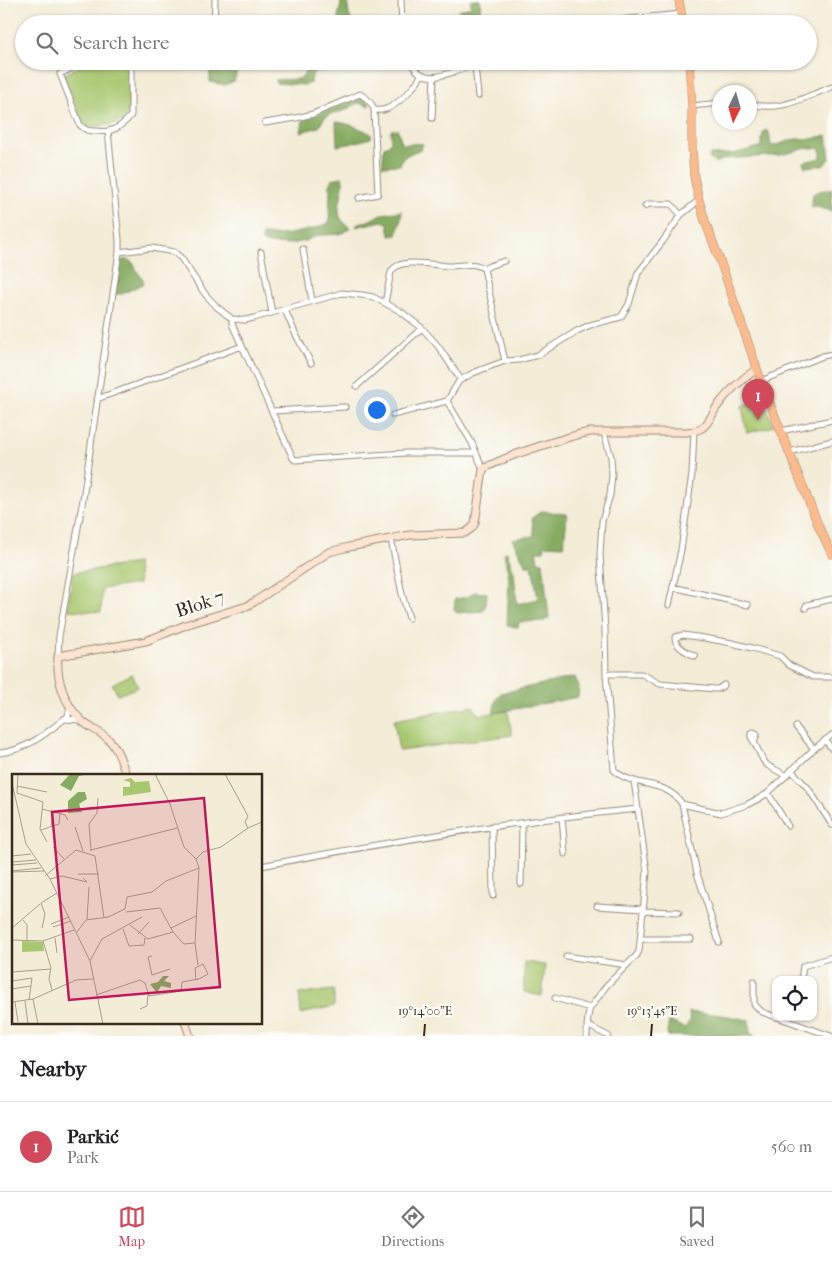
<!DOCTYPE html>
<html lang="en">
<head>
<meta charset="utf-8">
<style>
  body { margin:0; font-family:"IM FELL French Canon",serif; background:#f2f2f2; color:#202124 }
  .controls { position:absolute; right:15px; bottom:15px; display:grid; overflow:hidden; border-radius:10px; box-shadow:0 1px 4px #0004 }
  .controls button { width:45px; height:45px; display:grid; place-items:center; padding:0; border:0; border-bottom:1px solid #e0e0e0; background:#fff; color:#202124; font:25px sans-serif }
  .compass { position:absolute; left:712px; top:85px; width:45px; height:45px; border-radius:50%; background:#fff; box-shadow:0 1px 4px #0004; rotate:185deg }
  .you { position:absolute; left:376px; top:409px; width:18px; height:18px; margin:-12px; border:4px solid #fff; border-radius:50%; background:#1a73e8; box-shadow:0 0 0 8px #1a73e833 }
  .badge { display:grid; place-items:center; width:32px; height:32px; border-radius:50%; background:#d1495b; color:#fff; font-size:16px; font-weight:700 }
  .pin { position:absolute; translate:-50% -41px; filter:drop-shadow(0 1px 2px #0008) }
  .pin::after { content:''; position:absolute; top:26px; width:18px; height:15px; background:inherit; clip-path:polygon(0 0,100% 0,50% 100%) }
  .list { margin:0; padding:0; list-style:none }
  h2 { display:flex; justify-content:space-between; align-items:center; height:65px; margin:0; padding:0 20px; font-size:21px }
  h2 small { font-size:16px; font-weight:400; color:#757577 }
  .list li { display:grid; grid-template-columns:32px 1fr auto; gap:15px; align-items:center; box-sizing:border-box; height:90px; padding:0 20px; border-top:1px solid #e0e0e0 }
  .list b { display:block; font-size:19px; white-space:nowrap }
  .list p { margin:0; font-size:16px; white-space:nowrap; color:#757577 }
  .list em { font-size:16px; font-style:normal; color:#757577 }
  .icon { flex:none; width:28px; height:28px; fill:none; stroke:currentColor; stroke-width:2; stroke-linecap:round; stroke-linejoin:round }
  .map { position:relative; flex:none; width:832px; height:1036px; overflow:hidden }
  .search { position:absolute; background:#fff; box-shadow:0 1px 4px #0004; left:15px; right:15px; top:15px; height:55px; display:flex; align-items:center; gap:12px; box-sizing:border-box; padding:0 18px; border-radius:28px; color:#757577; font-size:19px }
  .sheet { height:155px; background:#fff }
  nav { display:flex; justify-content:space-around; align-items:center; box-sizing:border-box; height:70px; border-top:1px solid #e0e0e0; background:#fff; font-size:14px; color:#757577 }
  nav a { display:grid; justify-items:center; gap:2px }
  nav .on { color:#d1495b }
  .map>svg:first-child { display:block }
  .green { fill:#a8c870; stroke:#727947 }
  .forest { fill:#86ac62; stroke:#606b40 }
  .lines { fill:none; stroke-linecap:round; stroke-linejoin:round }
  .street-casing { stroke:#978b7a; stroke-width:7 }
  .secondary-casing { stroke:#978b7a; stroke-width:9 }
  .primary-casing { stroke:#978b7a; stroke-width:9 }
  .street { stroke:#fff; stroke-width:5 }
  .secondary { stroke:#fde4d1; stroke-width:7 }
  .primary { stroke:#fbbb8d; stroke-width:8 }
  .ticks { fill:none; stroke:#3b2a1e; stroke-width:2 }
  .labels { text-anchor:middle; dominant-baseline:central; stroke-width:4.5; stroke-linejoin:round; paint-order:stroke }
  .street-label { font-size:19px; fill:#3b2a1e; stroke:#fdfcf7 }
  .inset-road { fill:none; stroke:#a99e8d; stroke-width:1 }
  .view { fill:#c2185b; fill-opacity:0.15; stroke:#c2185b; stroke-width:2.5 }
  .inset-edge { fill:none; stroke:#3b2a1e; stroke-width:2.5 }
  .ticks-label { font-size:12px; text-anchor:middle; fill:#3b2a1e; stroke:#fdfcf7; stroke-width:4.5; stroke-linejoin:round; paint-order:stroke }
</style>
</head>
<body>
<div class="map">
<svg width="832" height="1036" viewBox="0 0 832 1036">
  <rect width="100%" height="100%" fill="#fdfcf7"/>
  <filter id="ink" filterUnits="userSpaceOnUse"><feTurbulence type="fractalNoise" baseFrequency=".02" numOctaves="2"/><feDisplacementMap in="SourceGraphic" scale="10" xChannelSelector="R" yChannelSelector="G"/><feConvolveMatrix kernelMatrix="1 2 1 2 8 2 1 2 1" color-interpolation-filters="sRGB"/></filter>
  <filter id="wash" filterUnits="userSpaceOnUse"><feTurbulence type="fractalNoise" baseFrequency=".0096" numOctaves="4" result="noise"/><feDisplacementMap in="SourceGraphic" scale="20" xChannelSelector="R" yChannelSelector="G"/><feGaussianBlur stdDeviation="1.12" result="paint"/><feColorMatrix in="noise" values="0 0 0 0 0 0 0 0 0 0 0 0 0 0 0 0 0 1.4 0 .05"/><feComposite in="paint" operator="in"/></filter>
  <g filter="url(#wash)">
    <rect width="100%" height="100%" fill="#f3ecd7"/>
    <path class="green" d="M90 61H129V110C128 110 126 117 125 117 118 127 97 126 86 126L82 122 64 77 65 74Z
      M762 398 774 426 747 433 742 406Z
      M137 563 139 584 102 589 101 612 67 610 73 573Z
      M132 674 138 687 118 695 112 684Z
      M473 706 479 715 508 711 512 735 399 751 394 720Z
      M524 962 545 965 542 996 524 992Z
      M334 990V1006L301 1014 299 994Z"/>
    <path class="forest" d="M341 0H347L349 15 353 24H335L338 23C337 13 341 10 341 0Z
      M471 0H480L481 24H460L459 10 471 7Z
      M215 61H237L236 75 234 81 225 85 210 82V70Z
      M306 61H333C327 70 322 71 313 73L310 83 305 85 276 83V80L299 79 304 76Z
      M361 97 369 102V106L358 103 343 111 330 114 324 118 319 127 301 132 303 120Z
      M336 122C348 123 360 128 371 134V138L349 144 337 146Z
      M391 130H398L402 144C409 145 415 143 423 144L421 149C412 153 402 155 400 165L382 166 384 147 389 145 391 141Z
      M765 130 769 132 771 146C779 145 784 142 791 140 798 138 805 139 811 139 817 138 822 136 827 135L830 159 824 165 805 167 803 162 821 158V152L818 148H807L781 155 726 159 717 162H714L709 158 710 155 733 154 760 147C763 141 761 135 765 130Z
      M342 177C347 190 334 206 341 219 343 222 347 225 350 228 340 238 328 233 316 236 312 237 309 240 305 241 295 244 270 247 262 241V235C283 237 310 231 329 223L330 183 332 179Z
      M832 189V211L811 206 813 194 819 191Z
      M402 211C402 220 398 227 397 235L390 236 388 223 382 221 356 227 358 223 368 221 382 214Z
      M125 259C134 262 134 264 137 271 140 276 143 277 144 283L122 294H115L120 262Z
      M542 511 567 514 564 546 545 545 544 551H536L538 561 543 562 549 618 544 621 519 622 518 627 507 626 509 578 504 553 507 552 514 572 517 604 538 599 532 565H526L512 539 534 536 532 518Z
      M474 592 487 593 486 604 483 611 457 613 454 610 455 599 468 597Z
      M575 677 579 687 578 697 494 713C494 705 495 699 501 693Z
      M689 1012 722 1015 749 1020 750 1033 755 1036H668L667 1032 669 1021 684 1028C690 1023 690 1019 689 1012Z"/>
  </g>
  <g filter="url(#ink)">
    <g class="lines">
      <defs>
        <path id="street" d="M401 0 402 24
          M214 24 215 0
          M605 24 628 19 681 14
          M86 61 60 74 80 125C85 130 88 131 95 131 99 131 104 132 107 131 117 130 126 122 131 115V61
          M410 61C424 90 452 71 474 65 481 63 489 62 497 61
          M475 65 478 96
          M750 104C782 112 802 98 832 87
          M692 106 720 103
          M374 110C378 110 382 111 386 109 397 106 417 85 421 75
          M432 118 434 77
          M265 123 296 118 313 114 360 94C367 98 372 102 374 110L378 194 359 198
          M645 206 649 204H671L681 215
          M303 249 312 301
          M119 252 152 248 174 252 181 258 205 294 217 307 232 319 245 320 254 318 342 293 362 295 373 297 400 311 422 328 438 346 461 380
          M261 252 272 313
          M484 269 489 266 504 261
          M385 303 391 272C399 256 436 266 450 266 461 266 475 261 484 269L488 287 505 361
          M285 310 295 333 311 363
          M232 319V324L293 458 295 460 406 453H476
          M761 381 823 356 832 354
          M357 386 422 328
          M97 399 242 346
          M447 401 472 443 483 469
          M272 411 345 407
          M393 415 447 401 459 381 471 374 483 369 505 361 519 360 538 355 577 331 590 325 621 317 629 304 638 273 663 241 681 215 699 200
          M781 431 832 420
          M604 433 611 457 612 475 610 495 602 521 600 555 605 629 606 674 614 770C633 789 665 778 682 804L721 813 746 805 760 798 768 793 814 749 832 735
          M790 452 832 441
          M391 539 402 594 409 618
          M673 587 748 605
          M669 605 681 550 692 474 694 431
          M805 608 807 605 832 599
          M58 656 59 636 83 499 119 252V240L108 131
          M695 656C687 652 675 647 675 637L683 635 704 638 732 643 752 648 780 656 789 665 813 677H832
          M606 674H642L660 684 715 689H718L724 685
          M64 719 81 720
          M796 727 814 749
          M753 732 756 733 757 734 754 742 751 737V733Z
          M825 740 832 749
          M754 742 763 760 767 765 785 775
          M0 753C27 750 48 732 68 716L70 707
          M791 770 808 788 832 825
          M768 793 788 826
          M682 804 697 873 719 942
          M562 817 565 854
          M492 826 493 896
          M261 866C386 842 512 821 638 809
          M521 884 522 823
          M597 906 643 909
          M643 911 679 912
          M641 939H691
          M566 956 627 965
          M801 980 803 966 832 957
          M754 981V1004L762 1012 776 1017
          M555 998 590 1008
          M777 1017 831 1036
          M587 1025 608 1036
          M587 1036C587 1027 587 1016 590 1008L607 985 637 955 639 951 647 872 634 781"/>
        <path id="secondary" d="M126 775C122 763 118 749 109 740 101 732 89 728 81 720 64 704 56 678 58 656L146 641 188 624 247 606 254 602 329 552 349 547 410 535 465 533 472 528 475 523 483 469C505 457 531 449 556 441 567 438 578 434 590 432H687C692 431 698 431 702 428 709 423 712 415 716 408 727 393 741 379 757 369
          M185 1022 190 1036"/>
        <path id="primary" d="M679 0 683 24
          M689 61 692 106V147L694 177 699 200 705 221 723 269 761 381 819 527 832 554"/>
      </defs>
      <use href="#street" class="street-casing"/>
      <use href="#secondary" class="secondary-casing"/>
      <use href="#primary" class="primary-casing"/>
      <use href="#street" class="street"/>
      <use href="#secondary" class="secondary"/>
      <use href="#primary" class="primary"/>
    </g>
  </g>
  <path class="ticks" d="M424 1036 425 1024M651 1036 652 1024"/>
  <g class="labels">
    <g class="street-label">
      <text transform="translate(200 604) rotate(-18)">Blok 7</text>
    </g>
  </g>
  <g transform="translate(12 774)">
    <rect width="250" height="250" fill="#f3ecd7"/>
    <path d="M119 4 123 8 137 7 139 18 111 22V13H118V8L111 6ZM10 167 31 168 32 177 10 178Z" fill="#a8c870"/>
    <path d="M58 0 72 1 67 2 59 17 48 11ZM66 18H73L75 25 67 30 70 38 56 39V27ZM151 202H157L152 207 159 209V214L149 212 145 219 138 210 146 208Z" fill="#86ac62"/>
    <path class="inset-road" d="M213 0 236 42 233 48 236 54 250 48M0 9 14 70 38 105 78 187 91 250M5 12 35 18M5 19 31 28 28 55 35 68M5 19 6 0M30 35 53 41 56 46M39 53 41 38M63 53 71 77M29 56 47 50 48 39M41 73 52 85M79 76 165 54M79 77 77 50 85 39 86 24M0 82 19 80M184 85 191 78 209 73 236 54M0 88 24 86M0 91 25 89M0 97 29 94M0 98 32 97M66 100H87M33 102 64 76 83 82 92 144M38 105 50 102 75 108 71 104M114 138 148 134 161 158M75 145 77 113M11 146 15 151V167M39 150 57 143M118 151 136 165 161 158 172 170 183 169M41 153 59 147M0 154 28 130M30 154 33 140 29 129 45 119M159 154 184 142M111 155 117 172 132 171 133 164M65 158 74 146 96 143 113 135 115 123 140 118 154 107 187 94 184 85 172 73 158 30 143 0M126 160 137 148M43 164 45 179M0 166 31 167 62 156M31 167 39 194 37 205 40 216M140 182 136 183 140 201 158 195M78 187 90 165 130 143M186 191 183 169 187 94M0 198 39 195M0 207 20 204 17 226M0 215 19 212M84 221 128 206 133 209 137 222 169 217 170 208 187 205 196 200 191 190 183 194 184 206M21 225 26 250M13 227 16 250M0 228 21 225 64 206 81 205M3 228 6 248M128 235 135 232 136 221M108 250H129"/>
    <path class="view" d="M192 24 208 213 57 226 40 38Z"/>
    <rect width="250" height="250" class="inset-edge"/>
  </g>
  <g class="ticks-label">
    <text x="425" y="1015">19°14'00"E</text>
    <text x="652" y="1015">19°13'45"E</text>
  </g>
</svg>
<div class="controls">
<button><svg class="icon" aria-label="locate" viewBox="0 0 24 24"><circle cx="12" cy="12" r="6"/><path d="M12 2v4M12 18v4M2 12h4M18 12h4"/></svg></button>
</div>
<svg class="compass" viewBox="-18 -18 36 36"><path d="M0-13l5 13h-10z" fill="#e53935"/><path d="M0 13l5-13h-10z" fill="#757577"/></svg>
<div class="you"></div>
<div class="pin badge" style="left:758px;top:420px">1</div>
<div class="search"><svg class="icon" aria-label="search" viewBox="0 0 24 24"><circle cx="10" cy="10" r="6"/><path d="M15 15l6 6"/></svg>Search here</div>
</div>
<section class="sheet">
<h2>Nearby<small></small></h2>
<ul class="list">
<li><span class="badge">1</span><div><b>Parkić</b><p>Park</p></div><em>560 m</em></li>
</ul>
</section>
<nav>
<a class="on"><svg class="icon" aria-label="map" viewBox="0 0 24 24"><path d="M3 6l6-2 6 2 6-2v14l-6 2-6-2-6 2zM9 4v14M15 6v14"/></svg>Map</a>
<a><svg class="icon" aria-label="directions" viewBox="0 0 24 24"><path d="M12 3l9 9-9 9-9-9zM9 14v-3h6M13 9l2 2-2 2"/></svg>Directions</a>
<a><svg class="icon" aria-label="saved" viewBox="0 0 24 24"><path d="M7 4h10v16l-5-4-5 4z"/></svg>Saved</a>
</nav>
</body>
</html>
